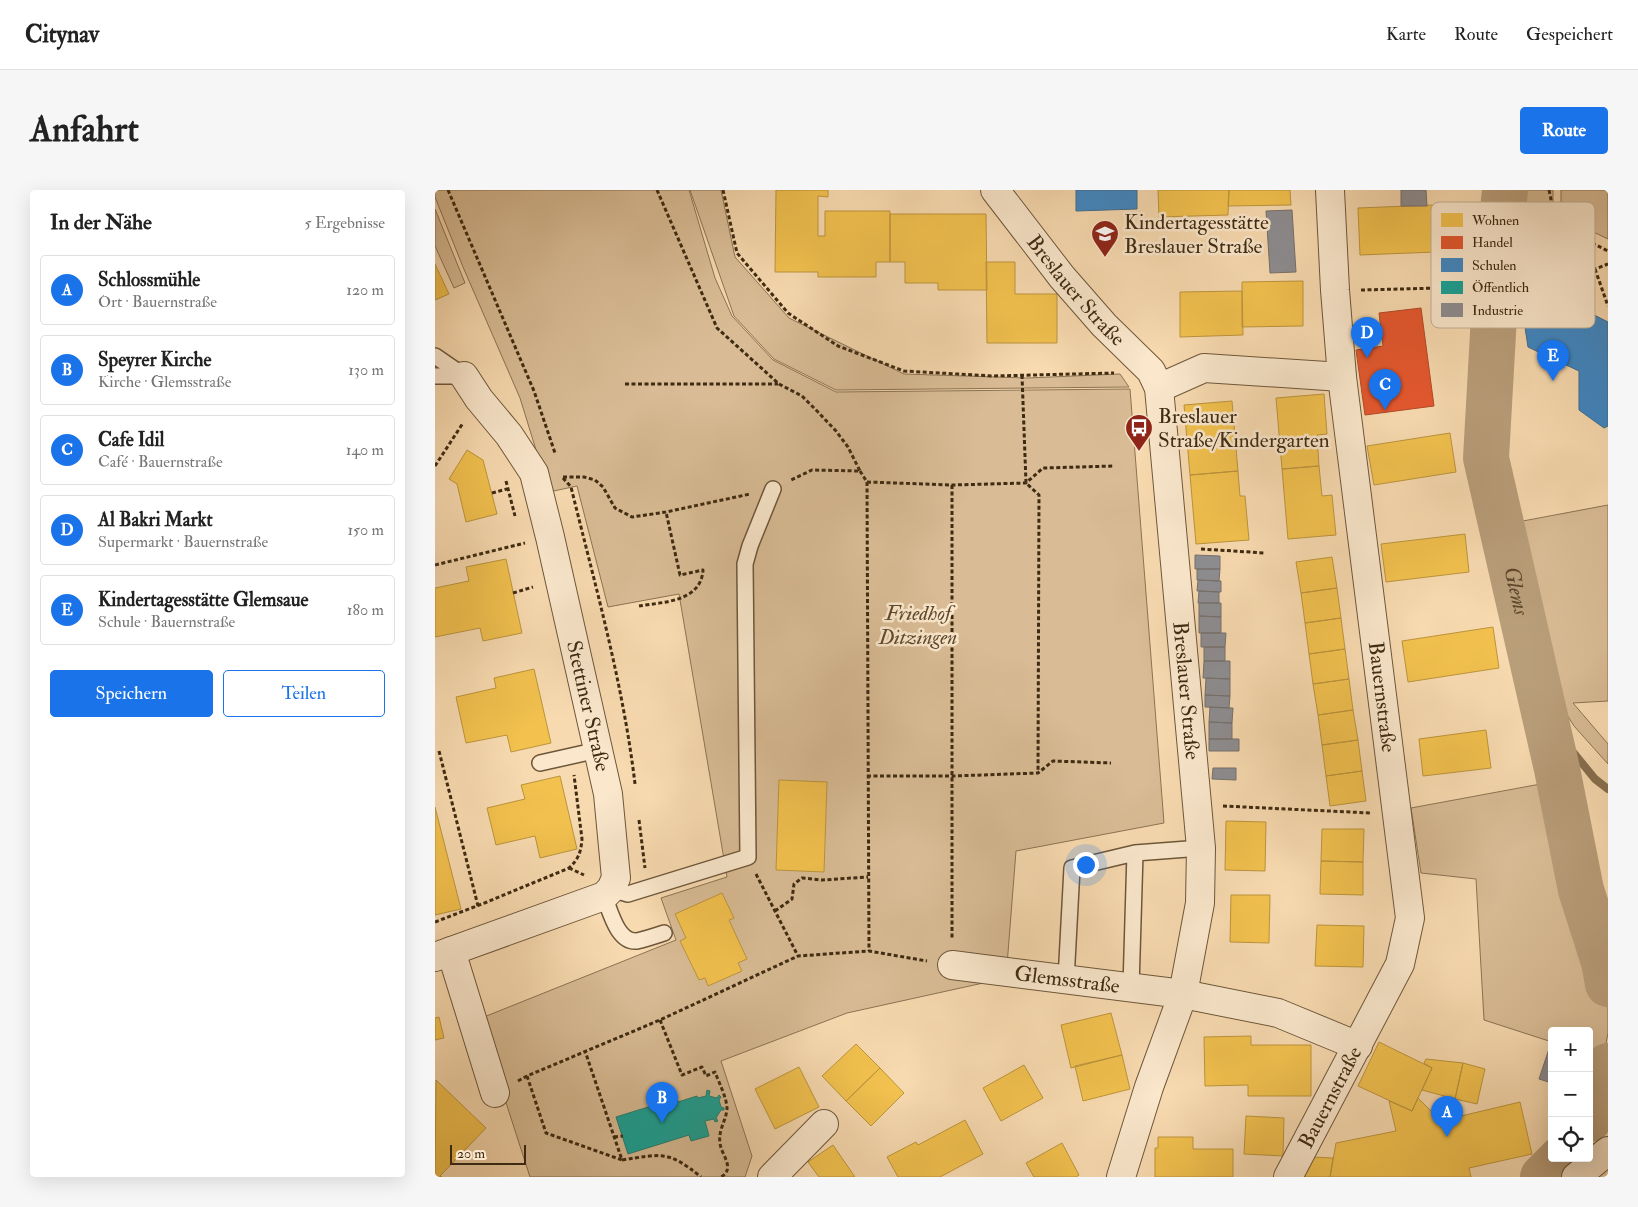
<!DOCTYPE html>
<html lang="de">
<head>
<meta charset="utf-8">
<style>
  body { margin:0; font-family:"IM FELL Double Pica",serif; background:#f6f6f6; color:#222 }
  .controls { position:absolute; right:15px; bottom:15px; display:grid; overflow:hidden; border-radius:5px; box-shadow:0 5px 20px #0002 }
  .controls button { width:45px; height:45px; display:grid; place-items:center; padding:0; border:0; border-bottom:1px solid #e0e0e0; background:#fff; color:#222; font:25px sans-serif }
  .scale { position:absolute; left:15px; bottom:12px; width:76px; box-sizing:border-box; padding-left:5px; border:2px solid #3f2b12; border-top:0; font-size:14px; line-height:18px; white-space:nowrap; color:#3f2b12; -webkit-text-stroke:4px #fae7cc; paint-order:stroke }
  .you { position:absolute; left:650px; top:674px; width:18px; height:18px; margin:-12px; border:4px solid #fff; border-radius:50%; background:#1a73e8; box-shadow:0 0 0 8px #1a73e833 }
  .badge { display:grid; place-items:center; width:32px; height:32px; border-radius:50%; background:#1a73e8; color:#fff; font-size:16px; font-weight:700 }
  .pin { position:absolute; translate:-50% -41px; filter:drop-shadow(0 1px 2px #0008) }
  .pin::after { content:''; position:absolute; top:26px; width:18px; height:15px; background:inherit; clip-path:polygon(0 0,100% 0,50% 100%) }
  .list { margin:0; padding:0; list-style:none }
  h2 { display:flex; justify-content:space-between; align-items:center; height:65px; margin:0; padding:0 20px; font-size:21px }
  h2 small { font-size:16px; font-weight:400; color:#767676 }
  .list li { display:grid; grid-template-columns:32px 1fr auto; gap:15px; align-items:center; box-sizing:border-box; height:70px; margin:0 10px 10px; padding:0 10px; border:1px solid #e0e0e0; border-radius:5px }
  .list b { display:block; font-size:19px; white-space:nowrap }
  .list p { margin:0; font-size:16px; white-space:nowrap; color:#767676 }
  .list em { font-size:16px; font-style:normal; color:#767676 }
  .actions { display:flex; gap:10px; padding:15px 20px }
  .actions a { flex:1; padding:11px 0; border:1px solid #1a73e8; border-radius:5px; text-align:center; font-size:18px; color:#1a73e8 }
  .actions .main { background:#1a73e8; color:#fff }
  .icon { flex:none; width:28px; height:28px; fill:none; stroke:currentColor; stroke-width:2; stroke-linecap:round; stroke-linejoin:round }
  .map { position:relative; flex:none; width:1173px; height:987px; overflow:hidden; border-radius:5px }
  header { display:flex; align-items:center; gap:30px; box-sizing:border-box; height:70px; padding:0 25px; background:#fff; border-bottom:1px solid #e0e0e0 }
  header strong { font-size:24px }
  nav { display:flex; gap:28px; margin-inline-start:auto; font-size:18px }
  .intro { display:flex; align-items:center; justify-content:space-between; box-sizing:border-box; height:120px; padding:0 30px }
  h1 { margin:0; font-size:35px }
  .button { padding:12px 22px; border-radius:5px; background:#1a73e8; color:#fff; font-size:18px; font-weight:700 }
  main { display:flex; gap:30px; padding:0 30px }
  aside { flex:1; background:#fff; border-radius:5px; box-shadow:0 5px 20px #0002 }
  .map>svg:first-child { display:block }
  .green { fill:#d9bc95; stroke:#8c7454 }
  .homes { fill:#f2c14e; stroke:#bc943c }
  .shops { fill:#e4572e; stroke:#b24a26 }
  .schools { fill:#3f88c5; stroke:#3f6c8f }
  .public { fill:#17a398; stroke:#237f70 }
  .industry { fill:#8d8d92; stroke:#76706c }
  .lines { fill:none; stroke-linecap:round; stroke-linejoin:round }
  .stream { stroke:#887050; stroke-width:8 }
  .river { stroke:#b99e7a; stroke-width:46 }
  .lane-casing { stroke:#6d573a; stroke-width:18 }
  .street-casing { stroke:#6d573a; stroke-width:30 }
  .path { stroke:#3f2b12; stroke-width:3; stroke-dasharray:4 2.5; stroke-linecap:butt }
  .lane { stroke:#fae7cc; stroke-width:15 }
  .street { stroke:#fae7cc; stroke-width:28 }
  .labels { text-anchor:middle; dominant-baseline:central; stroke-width:5; stroke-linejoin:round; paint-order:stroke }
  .poi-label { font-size:21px; fill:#3f2b12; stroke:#fae7cc; text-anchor:start }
  .street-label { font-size:21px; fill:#3f2b12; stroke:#fae7cc }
  .park-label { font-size:21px; font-style:italic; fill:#5e482c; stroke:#fae7cc }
  .water-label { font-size:22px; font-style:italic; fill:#5e482c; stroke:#fae7cc }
  .key { fill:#fae7cc; stroke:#c2af94; stroke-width:1 }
  .key-label { font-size:14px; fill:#3f2b12 }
</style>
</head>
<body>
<header>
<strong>Citynav</strong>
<nav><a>Karte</a><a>Route</a><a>Gespeichert</a></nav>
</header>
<div class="intro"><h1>Anfahrt</h1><a class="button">Route</a></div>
<main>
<aside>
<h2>In der Nähe<small>5 Ergebnisse</small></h2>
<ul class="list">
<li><span class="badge">A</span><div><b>Schlossmühle</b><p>Ort · Bauernstraße</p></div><em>120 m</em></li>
<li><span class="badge">B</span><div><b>Speyrer Kirche</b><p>Kirche · Glemsstraße</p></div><em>130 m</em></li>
<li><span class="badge">C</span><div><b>Cafe Idil</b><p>Café · Bauernstraße</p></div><em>140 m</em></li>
<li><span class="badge">D</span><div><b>Al Bakri Markt</b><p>Supermarkt · Bauernstraße</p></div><em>150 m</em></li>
<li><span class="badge">E</span><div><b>Kindertagesstätte Glemsaue</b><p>Schule · Bauernstraße</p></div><em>180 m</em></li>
</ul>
<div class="actions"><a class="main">Speichern</a><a>Teilen</a></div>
</aside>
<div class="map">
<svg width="1173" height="987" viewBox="0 0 1173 987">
  <rect width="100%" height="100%" fill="#f8dab0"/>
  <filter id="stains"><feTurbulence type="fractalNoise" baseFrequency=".004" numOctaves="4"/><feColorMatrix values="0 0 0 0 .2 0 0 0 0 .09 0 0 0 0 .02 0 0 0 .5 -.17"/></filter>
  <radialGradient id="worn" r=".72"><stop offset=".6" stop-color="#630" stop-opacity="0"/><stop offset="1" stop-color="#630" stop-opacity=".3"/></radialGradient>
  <path class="green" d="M0 0H254L280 88 297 126 338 170 401 202 695 199 729 633 581 661 571 788 412 823 286 871 317 966 310 987H95L44 829 241 750 226 708 292 687 244 404 173 417 142 296 114 302 85 208 28 77 0 7Z
    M255 0H286L300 67 354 128 469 184 592 188 685 184 694 197 401 200 339 169 299 126Z
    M1057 0H1118V19L1149 49 1155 66 1130 85 1050 94Z
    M1126 0H1173V49L1146 36 1126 19Z
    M0 19 30 93 19 98 0 56Z
    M1049 100H1064L1051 268 1105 511 1124 545 1149 638 1173 741V843L1168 869 1154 864V841H1117V852L1049 830 1041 689 986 683 976 618 1111 593 1091 510 1040 270 1047 124Z
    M1173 315V511L1138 513 1173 554V574L1139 536 1124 512 1101 454 1072 334Z"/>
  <path class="homes" d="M341 0H393V7L383 6V46H390V21H455V72H441V87H383V82H340Z
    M723 0H794L793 25 724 27Z
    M794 0H855L856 15 793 16Z
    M999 15 1001 62 925 65 923 18Z
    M455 24H551L552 100H503V93H470V72H455Z
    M551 72H580V104H622V153H552Z
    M0 74 14 104 0 110Z
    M868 91V136L807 137V92Z
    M807 101 808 145 745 147V102Z
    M889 204 892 244 882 245 884 276 847 279 841 208Z
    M797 211 803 281 755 285 749 215Z
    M1015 243 1021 282 939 295 932 256Z
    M32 260 48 270 62 324 31 332 22 294 14 289Z
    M884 276 887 306 897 305 901 345 853 349 847 279Z
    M803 281 805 306H810L814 350 761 354 755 285Z
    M1030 344 1034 382 951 392 946 354Z
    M897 367 902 398 866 403 861 372Z
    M71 369 87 443 48 451 45 438 0 447V398L34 391 31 377Z
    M902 398 906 428 870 433 866 403Z
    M906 428 910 459 874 464 870 433Z
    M1058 437 1064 478 973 492 967 451Z
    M910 459 914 489 878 494 874 464Z
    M99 479 116 553 76 562 72 545 31 553 21 507 61 498 59 488Z
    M914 489 918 520 883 525 878 494Z
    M918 520 923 550 887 555 883 525Z
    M1051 540 1056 578 988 586 984 549Z
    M923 550 927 581 891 586 887 555Z
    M927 581 931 611 895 616 891 586Z
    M125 586 142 659 105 668 100 646 61 655 52 618 90 609 86 595Z
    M344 590 392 592 389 682 341 680Z
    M0 617 26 719 0 725Z
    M791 631 831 632 830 681 790 680Z
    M887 639H929L928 672 886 671Z
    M886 671 928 672V705L885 704Z
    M287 703 299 728 294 730 312 769 303 773 307 781 273 796 270 788 264 790 245 751 251 748 240 724Z
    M796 705H835L834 753 795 752Z
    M882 735 929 736 928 777 880 776Z
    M676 823 687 865 636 878 626 835Z
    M4 827 9 848 0 850V828Z
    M816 846V855H876V906H813V895L770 896 769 847Z
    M944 852 997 878 977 921 923 896Z
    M421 854 445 878 411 911 387 886Z
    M687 865 695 899 648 911 640 876Z
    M991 869 1028 873 1020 909 987 900 997 878 989 873Z
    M1028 873 1050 879 1042 914 1020 909Z
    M589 875 608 908 566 931 548 898Z
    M364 877 384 917 340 939 320 899Z
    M445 878 469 903 436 936 411 911Z
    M1 890 51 938 5 986 7 987H0Z
    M983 908 999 924 1020 920 1022 927 1085 912 1097 964 1034 978 1036 987H895L901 953 961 941 954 911 977 921Z
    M811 926 849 928 848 966 809 964Z
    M530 930 548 964 505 987H463L452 967 481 952 483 955Z
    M723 947H758V959H798V987H720V958H723Z
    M627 953 644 985 641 987H599L591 973Z
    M398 955 420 987H384L373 972Z
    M878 967 898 968 895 987H868Z"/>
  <path class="shops" d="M986 118 999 216 930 225 921 160 948 156 944 123Z"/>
  <path class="schools" d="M641 0H702V19L641 21Z
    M1124 107 1173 132V236L1169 238 1144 220V181L1093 157 1088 124Z"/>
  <path class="public" d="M272 900 275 901 274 906 282 908 284 905 286 907 284 910 286 917 289 918V920H286L281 928 283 931 280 932 279 929 270 931 274 946 256 951 254 945 193 964 181 927 242 908 243 912 262 906 263 908 271 906Z"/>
  <path class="industry" d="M966 0H991L992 16H966Z
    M857 20 861 82 835 83 831 21Z
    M760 365 785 366V379H760Z
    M762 379H785L784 391 762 390Z
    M763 390 786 391V402L762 401Z
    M764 401 784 402V413H763Z
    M764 413H786V427L764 426Z
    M764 426 786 427V443H764Z
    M766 443H791L790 457H766Z
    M769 457H790V471H769Z
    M769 471H795V489L768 488Z
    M771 488 795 489V506L770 505Z
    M770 505 795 506 794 518 770 517Z
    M775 517 798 518 797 533 774 532Z
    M774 532 797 533V549H774Z
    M774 549H804V561H774Z
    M778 578H801V590L777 589Z
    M1116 853H1117V893L1104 889Z"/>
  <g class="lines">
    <path class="stream" d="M1105 511 1124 545 1160 589 1173 599"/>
    <g class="river">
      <path id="s1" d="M1070 0 1061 90 1051 268 1122 579 1146 700 1169 772 1173 794"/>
      <path d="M1154 929 1167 902 1173 876"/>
      <path d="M1108 987 1127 968"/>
    </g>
    <defs>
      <path id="lane" d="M0 166 29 186
        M0 186H29
        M105 573 163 560
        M176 699 193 704 313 667 310 374 315 356 338 299
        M169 706C175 720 182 753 202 751 211 749 220 746 229 743
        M631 790 637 678 700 663 766 658
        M696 797 700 663"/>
      <g id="street">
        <path id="s2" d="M560 0 627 87 669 135 716 181 724 198 766 658 765 713 748 804 714 897 686 987"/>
        <path d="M724 198 769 178 907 187"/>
        <path d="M16 761 60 903"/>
        <path d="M0 767 169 706 176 699 181 688 173 604 115 347 99 283 74 245 44 209 29 186"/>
        <path id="s3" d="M517 775 748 804 843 823 923 856"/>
        <path d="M337 987 389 934"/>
        <path id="s4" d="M853 987 965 774 975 728 907 187 900 100 895 0"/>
        <path d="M1141 987 1173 961"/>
      </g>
    </defs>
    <use href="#lane" class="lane-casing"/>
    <use href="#street" class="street-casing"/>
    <path class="path" d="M13 0 99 201 120 263
      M222 0 282 138 344 194 367 206 383 222 401 241 413 257 425 281 377 280 356 290
      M288 0 302 63 353 123 403 156 469 181 558 186 679 183
      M1114 0 1118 19 1149 49 1173 61
      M1160 79 1173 116
      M1082 96 1100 67 1110 35 1118 19
      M926 100 1082 96 1132 90 1173 74
      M587 185 591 293 604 305 603 583
      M190 194H343
      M0 276 28 233
      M425 281 432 292 434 761
      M128 287H149L160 290 168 297 180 318 197 327 231 322 315 304
      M128 288 136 297C160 395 188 493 200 594
      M71 291 80 326
      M432 292 517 295 591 293 608 278 679 276
      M517 295V750
      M57 303 72 299
      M766 359 830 363
      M0 375 90 353
      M78 403 98 397
      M204 416C228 412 266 412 268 380L245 385 231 322
      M4 561 43 716
      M432 586H518L603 583 618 571 676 573
      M788 616 936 623
      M204 630 210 678
      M134 678 149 685
      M321 684 363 766
      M340 721 357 709 359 694 367 688 387 690 433 687
      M0 732 52 712 134 678C144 669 146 661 147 649L139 585
      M225 830 247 885 267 877 271 886 280 882C284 893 292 908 292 919 291 931 283 940 285 953 286 965 301 978 286 987
      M92 886 111 943 187 970 150 861
      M83 891 92 886 225 830 363 766 434 761 492 771
      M179 947 188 946
      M187 970C227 964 233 960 266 987"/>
    <use href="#lane" class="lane"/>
    <use href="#street" class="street"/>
  </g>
  <defs>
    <symbol id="school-pin" viewBox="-11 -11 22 30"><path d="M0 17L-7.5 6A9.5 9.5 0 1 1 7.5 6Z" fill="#8f2418" stroke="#fae7cc"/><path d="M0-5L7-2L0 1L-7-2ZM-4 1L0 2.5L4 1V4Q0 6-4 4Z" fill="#fff"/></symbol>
    <symbol id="bus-pin" viewBox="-11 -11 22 30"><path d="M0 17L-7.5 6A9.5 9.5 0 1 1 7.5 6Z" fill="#8f2418" stroke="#fae7cc"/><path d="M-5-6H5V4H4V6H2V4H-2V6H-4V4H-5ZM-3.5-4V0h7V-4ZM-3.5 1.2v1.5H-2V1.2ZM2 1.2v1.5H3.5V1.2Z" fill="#fff"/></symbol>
  </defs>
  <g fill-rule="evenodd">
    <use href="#school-pin" x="654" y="28" width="32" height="43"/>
    <use href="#bus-pin" x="688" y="222" width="32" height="43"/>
  </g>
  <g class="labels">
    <g class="poi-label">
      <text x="689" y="32">Kindertagesstätte<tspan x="689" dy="24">Breslauer Straße</tspan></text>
      <text x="723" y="226">Breslauer<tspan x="723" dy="24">Straße/Kindergarten</tspan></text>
    </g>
    <g class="street-label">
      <text stroke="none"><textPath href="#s2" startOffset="129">Breslauer Straße</textPath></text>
      <text stroke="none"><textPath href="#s2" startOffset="562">Breslauer Straße</textPath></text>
      <text transform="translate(947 507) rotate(83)">Bauernstraße</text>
      <text transform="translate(153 516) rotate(77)">Stettiner Straße</text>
      <text stroke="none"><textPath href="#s3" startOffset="116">Glemsstraße</textPath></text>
      <text stroke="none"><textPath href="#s4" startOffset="90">Bauernstraße</textPath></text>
    </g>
    <g class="park-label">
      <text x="483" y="423">Friedhof<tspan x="483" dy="24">Ditzingen</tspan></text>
    </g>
    <g class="water-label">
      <text stroke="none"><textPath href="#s1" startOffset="405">Glems</textPath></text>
    </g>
  </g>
  <rect x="996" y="12" width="164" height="126" rx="8" class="key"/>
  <rect x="1006" y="23" width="22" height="14" fill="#f2c14e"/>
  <rect x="1006" y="46" width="22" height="13" fill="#e4572e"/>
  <rect x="1006" y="68" width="22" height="14" fill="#3f88c5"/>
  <rect x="1006" y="91" width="22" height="13" fill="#17a398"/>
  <rect x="1006" y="113" width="22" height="14" fill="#8d8d92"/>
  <g class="key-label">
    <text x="1037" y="35">Wohnen</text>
    <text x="1037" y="57">Handel</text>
    <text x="1037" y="80">Schulen</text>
    <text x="1037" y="102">Öffentlich</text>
    <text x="1037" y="125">Industrie</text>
  </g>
  <rect width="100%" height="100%" filter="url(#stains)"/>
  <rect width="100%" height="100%" fill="url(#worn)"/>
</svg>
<div class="controls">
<button>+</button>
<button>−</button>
<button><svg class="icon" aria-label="locate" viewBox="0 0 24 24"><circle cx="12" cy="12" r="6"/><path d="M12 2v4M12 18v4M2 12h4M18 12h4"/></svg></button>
</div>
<div class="scale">20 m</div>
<div class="you"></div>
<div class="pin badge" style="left:1012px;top:947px">A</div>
<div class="pin badge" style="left:227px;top:933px">B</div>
<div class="pin badge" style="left:950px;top:220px">C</div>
<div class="pin badge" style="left:932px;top:168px">D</div>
<div class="pin badge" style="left:1118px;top:191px">E</div>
</div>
</main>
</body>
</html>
